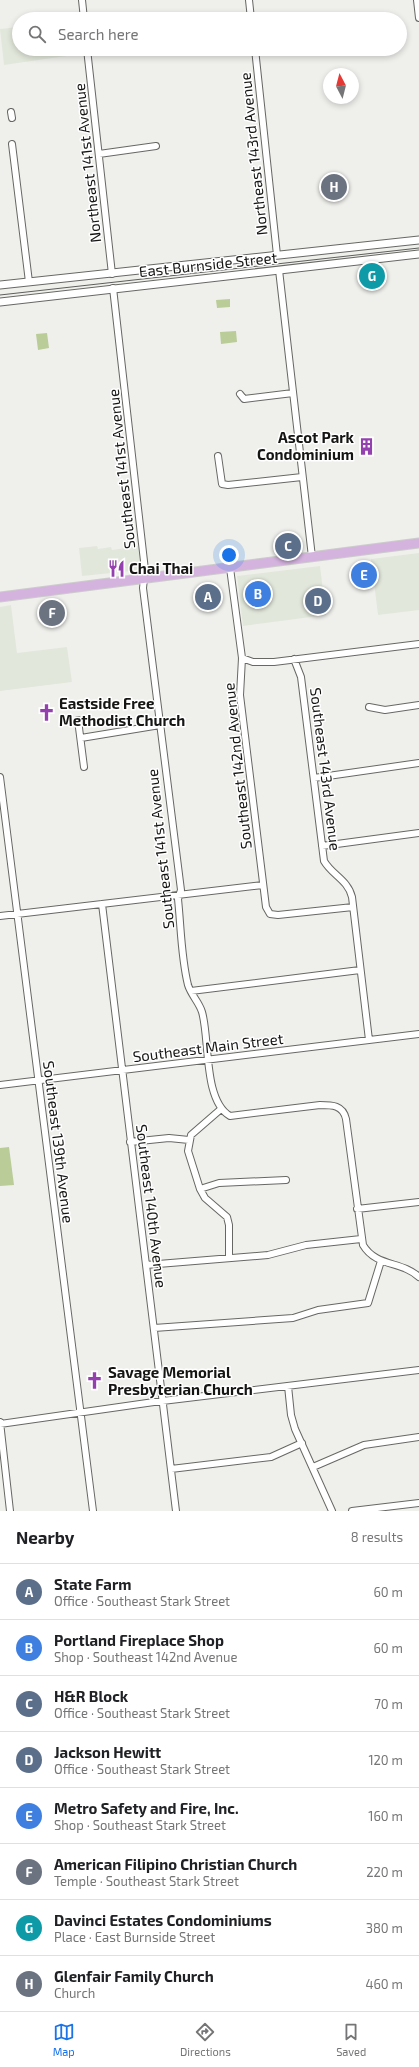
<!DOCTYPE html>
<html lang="en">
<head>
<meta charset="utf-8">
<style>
  body { margin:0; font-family:"Exo 2",sans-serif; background:#f2f2f2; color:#202124 }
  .compass { position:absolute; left:323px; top:68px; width:36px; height:36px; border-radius:50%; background:#fff; box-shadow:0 2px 6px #0003; rotate:353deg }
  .you { position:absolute; left:229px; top:555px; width:14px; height:14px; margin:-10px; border:3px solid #fff; border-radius:50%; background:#1a73e8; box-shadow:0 0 0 6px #1a73e833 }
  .badge { display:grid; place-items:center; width:26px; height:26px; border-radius:50%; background:#1a73e8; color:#fff; font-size:13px; font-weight:700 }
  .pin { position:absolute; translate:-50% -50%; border:2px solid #fff; box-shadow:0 1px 4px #0006 }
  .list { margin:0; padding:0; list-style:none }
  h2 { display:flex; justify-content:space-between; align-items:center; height:52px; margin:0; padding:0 16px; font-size:17px }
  h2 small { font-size:13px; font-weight:400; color:#757577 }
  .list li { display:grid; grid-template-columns:26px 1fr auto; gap:12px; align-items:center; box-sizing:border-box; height:56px; padding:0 16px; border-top:1px solid #e0e0e0 }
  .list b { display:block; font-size:15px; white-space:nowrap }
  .list p { margin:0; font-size:13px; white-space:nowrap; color:#757577 }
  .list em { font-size:13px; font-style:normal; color:#757577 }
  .icon { flex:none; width:22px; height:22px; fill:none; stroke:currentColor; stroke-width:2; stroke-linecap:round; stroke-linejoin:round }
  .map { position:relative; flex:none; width:419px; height:1511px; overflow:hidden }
  .search { position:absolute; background:#fff; box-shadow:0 2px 6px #0003; left:12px; right:12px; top:12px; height:44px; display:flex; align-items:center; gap:10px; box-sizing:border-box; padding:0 14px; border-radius:22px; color:#757577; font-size:15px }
  .sheet { height:500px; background:#fff }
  nav { display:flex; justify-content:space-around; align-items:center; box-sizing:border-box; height:56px; border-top:1px solid #e0e0e0; background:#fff; font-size:11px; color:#757577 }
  nav a { display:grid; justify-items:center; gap:2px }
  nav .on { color:#1a73e8 }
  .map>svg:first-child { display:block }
  .built { fill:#e2e7db }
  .green { fill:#bacc98 }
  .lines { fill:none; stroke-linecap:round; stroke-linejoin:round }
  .minor-casing { stroke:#676864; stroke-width:8 }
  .tertiary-casing { stroke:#676864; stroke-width:9 }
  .primary-casing { stroke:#cccccb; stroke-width:11 }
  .minor { stroke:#fff; stroke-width:6 }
  .tertiary { stroke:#fff; stroke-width:7 }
  .primary { stroke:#d4b3df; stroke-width:9 }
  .tram { stroke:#5e5e5c; stroke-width:1 }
  .labels { text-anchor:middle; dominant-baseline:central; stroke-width:3; stroke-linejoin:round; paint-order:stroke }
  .street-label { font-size:15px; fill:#151514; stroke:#fff }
  .poi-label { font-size:15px; font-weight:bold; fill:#151514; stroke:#fff; text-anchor:start }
</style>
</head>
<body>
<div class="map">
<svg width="419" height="1511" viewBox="0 0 419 1511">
  <rect width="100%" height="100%" fill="#eff0ec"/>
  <path class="built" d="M19 27V49H79L80 54 4 65 0 29Z
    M97 546 98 549 111 547 112 550 138 546 141 570 82 576 79 548Z
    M419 553V610L378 615 371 559Z
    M320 566 326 615 243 626 237 576Z
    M11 605 17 653 67 647 72 682 0 691V607Z"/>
  <path class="green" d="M230 299V307L217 308 216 300Z
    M236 331 237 342 221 344 220 332Z
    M47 333 49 348 38 350 36 334Z
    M9 1147 14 1185 0 1186V1148Z"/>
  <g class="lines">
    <defs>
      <path id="minor" d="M82 0 84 19
        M249 0 251 19
        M417 0 419 18
        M87 49 112 274
        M255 49 277 255
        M11 112 12 118
        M12 144 29 282
        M99 154 156 146
        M279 270 312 557
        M113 288 145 570 143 588 181 890 178 899C181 927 181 957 188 985 191 995 199 1002 202 1012 210 1039 203 1100 230 1116L320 1105C332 1105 343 1105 346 1119L363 1245C376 1267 402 1261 419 1277
        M240 394 244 399 293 393
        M218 456 222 484 228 485 302 477
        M230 568 242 658 240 695 266 907 270 914 278 915 353 907
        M242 658 253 662H274L419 644
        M294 659 301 677 324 861C332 875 348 880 352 897L369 1040
        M369 707 385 710 419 705
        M78 720 84 767
        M81 738 160 725
        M0 777 93 1511
        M314 778 419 763
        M322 846 419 833
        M102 904 176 1511
        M0 916 263 885
        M191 991 360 970
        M0 1085 419 1034
        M221 1109 191 1135 188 1151 200 1189 205 1198 227 1217 229 1225V1257
        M130 1142 169 1138 189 1140
        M200 1189 219 1183 286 1180
        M357 1209 419 1202
        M146 1265 268 1255 306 1245 361 1239
        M154 1328 293 1318 318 1310 368 1303 381 1261
        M288 1386 291 1415 295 1429 332 1511
        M0 1422 10 1511
        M0 1424 154 1402 419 1370
        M313 1467 364 1445 419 1437
        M171 1469 271 1457 302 1443
        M352 1511 419 1503"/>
      <path id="tertiary" d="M0 285 419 240
        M0 302 419 254"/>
      <path id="primary" d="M0 597 419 543"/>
    </defs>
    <use href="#minor" class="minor-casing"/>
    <use href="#tertiary" class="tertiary-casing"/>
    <use href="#primary" class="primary-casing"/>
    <use href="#minor" class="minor"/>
    <use href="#tertiary" class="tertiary"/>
    <use href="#primary" class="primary"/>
    <path class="tram" d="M0 295 419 248"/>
  </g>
  <defs>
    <symbol id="building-bare" viewBox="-9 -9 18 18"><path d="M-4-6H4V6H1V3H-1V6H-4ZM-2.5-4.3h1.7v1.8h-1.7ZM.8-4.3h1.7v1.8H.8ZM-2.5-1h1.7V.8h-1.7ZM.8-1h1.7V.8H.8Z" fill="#9440ae" stroke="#fff" stroke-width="2.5" paint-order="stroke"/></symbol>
    <symbol id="restaurant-bare" viewBox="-9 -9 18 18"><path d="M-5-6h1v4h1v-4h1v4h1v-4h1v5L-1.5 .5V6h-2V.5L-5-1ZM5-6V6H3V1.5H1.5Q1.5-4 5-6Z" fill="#9440ae" stroke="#fff" stroke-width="2.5" paint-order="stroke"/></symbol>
    <symbol id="church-bare" viewBox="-9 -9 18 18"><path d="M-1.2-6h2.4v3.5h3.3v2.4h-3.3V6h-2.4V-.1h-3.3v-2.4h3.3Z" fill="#9440ae" stroke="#fff" stroke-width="2.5" paint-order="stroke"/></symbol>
  </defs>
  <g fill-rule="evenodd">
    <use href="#building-bare" x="354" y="434" width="25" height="25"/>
    <use href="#restaurant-bare" x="104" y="556" width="25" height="25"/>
    <use href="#church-bare" x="34" y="700" width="25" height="25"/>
    <use href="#church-bare" x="82" y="1368" width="25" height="25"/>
  </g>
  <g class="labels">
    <g class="street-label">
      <text transform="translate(253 154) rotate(-96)">Northeast 143rd Avenue</text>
      <text transform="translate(87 163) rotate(-96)">Northeast 141st Avenue</text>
      <text transform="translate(208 264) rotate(-6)">East Burnside Street</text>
      <text transform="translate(121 469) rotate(-96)">Southeast 141st Avenue</text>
      <text transform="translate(237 766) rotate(-96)">Southeast 142nd Avenue</text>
      <text transform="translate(326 769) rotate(83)">Southeast 143rd Avenue</text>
      <text transform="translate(160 849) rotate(-96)">Southeast 141st Avenue</text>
      <text transform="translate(208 1047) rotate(-7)">Southeast Main Street</text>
      <text transform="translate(59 1142) rotate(83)">Southeast 139th Avenue</text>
      <text transform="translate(152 1206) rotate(83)">Southeast 140th Avenue</text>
    </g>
    <g class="poi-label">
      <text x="354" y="437" text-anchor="end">Ascot Park<tspan x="354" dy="17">Condominium</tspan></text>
      <text x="129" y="568">Chai Thai</text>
      <text x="59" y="703">Eastside Free<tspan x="59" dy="17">Methodist Church</tspan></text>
      <text x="108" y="1372">Savage Memorial<tspan x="108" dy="17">Presbyterian Church</tspan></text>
    </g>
  </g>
</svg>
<svg class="compass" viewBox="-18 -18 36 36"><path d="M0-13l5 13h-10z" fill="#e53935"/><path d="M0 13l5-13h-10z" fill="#757577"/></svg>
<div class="you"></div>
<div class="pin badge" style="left:208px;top:597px;background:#5c6f8a">A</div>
<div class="pin badge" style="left:258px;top:594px;background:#3f7fe0">B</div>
<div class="pin badge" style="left:288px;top:546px;background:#5c6f8a">C</div>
<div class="pin badge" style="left:318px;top:601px;background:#5c6f8a">D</div>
<div class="pin badge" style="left:364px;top:575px;background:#3f7fe0">E</div>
<div class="pin badge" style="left:52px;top:613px;background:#6b7280">F</div>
<div class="pin badge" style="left:372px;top:276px;background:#0f9aa8">G</div>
<div class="pin badge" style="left:334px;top:187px;background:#6b7280">H</div>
<div class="search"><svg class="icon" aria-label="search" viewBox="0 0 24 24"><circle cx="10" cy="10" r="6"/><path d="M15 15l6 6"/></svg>Search here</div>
</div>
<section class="sheet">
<h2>Nearby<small>8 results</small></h2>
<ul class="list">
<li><span class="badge" style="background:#5c6f8a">A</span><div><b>State Farm</b><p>Office · Southeast Stark Street</p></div><em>60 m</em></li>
<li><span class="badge" style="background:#3f7fe0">B</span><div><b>Portland Fireplace Shop</b><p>Shop · Southeast 142nd Avenue</p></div><em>60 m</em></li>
<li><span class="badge" style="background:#5c6f8a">C</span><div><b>H&amp;R Block</b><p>Office · Southeast Stark Street</p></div><em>70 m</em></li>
<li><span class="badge" style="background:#5c6f8a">D</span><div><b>Jackson Hewitt</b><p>Office · Southeast Stark Street</p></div><em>120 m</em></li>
<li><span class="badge" style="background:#3f7fe0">E</span><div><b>Metro Safety and Fire, Inc.</b><p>Shop · Southeast Stark Street</p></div><em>160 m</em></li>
<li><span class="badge" style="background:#6b7280">F</span><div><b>American Filipino Christian Church</b><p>Temple · Southeast Stark Street</p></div><em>220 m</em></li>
<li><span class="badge" style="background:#0f9aa8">G</span><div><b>Davinci Estates Condominiums</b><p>Place · East Burnside Street</p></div><em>380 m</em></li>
<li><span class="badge" style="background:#6b7280">H</span><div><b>Glenfair Family Church</b><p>Church</p></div><em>460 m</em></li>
</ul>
</section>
<nav>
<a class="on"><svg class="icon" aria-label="map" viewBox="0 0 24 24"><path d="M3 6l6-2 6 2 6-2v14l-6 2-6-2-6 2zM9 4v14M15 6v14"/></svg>Map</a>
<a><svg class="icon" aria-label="directions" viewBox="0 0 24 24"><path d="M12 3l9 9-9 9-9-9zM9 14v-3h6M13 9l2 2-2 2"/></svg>Directions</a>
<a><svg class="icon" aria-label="saved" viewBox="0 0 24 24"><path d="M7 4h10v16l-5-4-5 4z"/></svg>Saved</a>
</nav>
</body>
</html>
